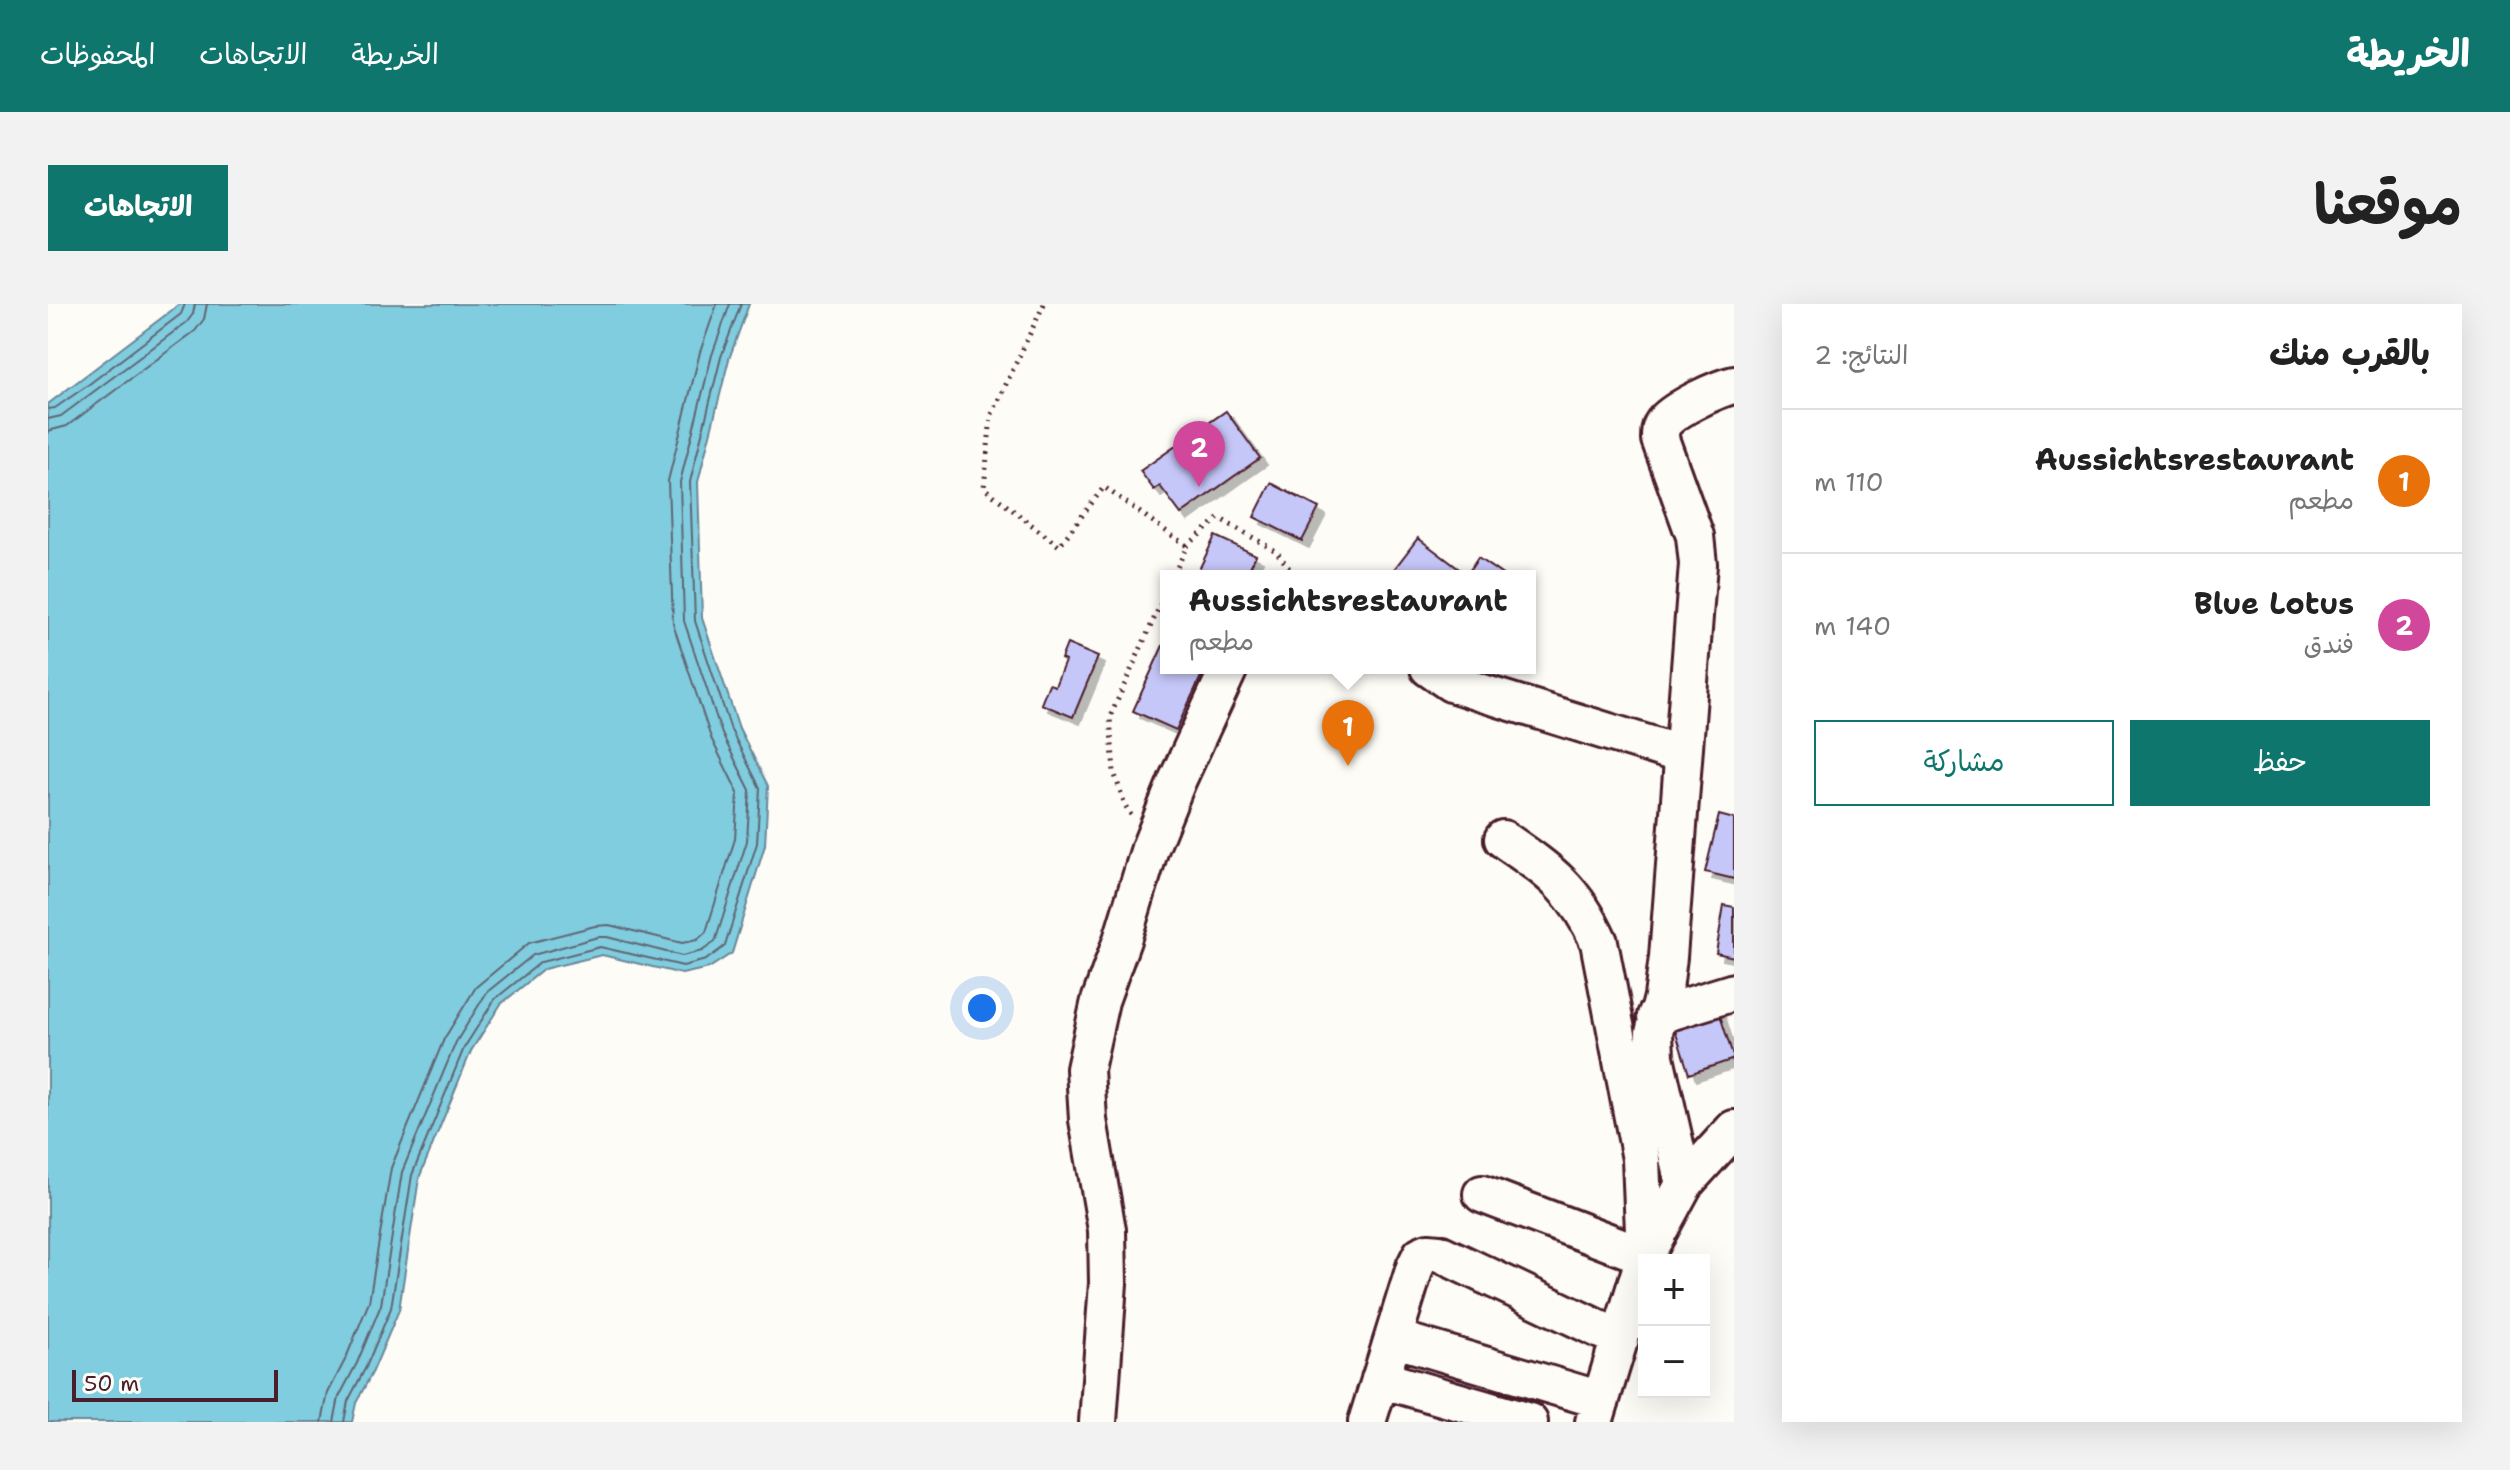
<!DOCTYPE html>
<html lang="ar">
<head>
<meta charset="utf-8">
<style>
  body { margin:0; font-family:"Shantell Sans","Playpen Sans Arabic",sans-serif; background:#f2f2f2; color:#222; direction:rtl }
  .controls { position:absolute; right:24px; bottom:24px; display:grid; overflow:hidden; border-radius:0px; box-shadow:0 8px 32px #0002 }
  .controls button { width:72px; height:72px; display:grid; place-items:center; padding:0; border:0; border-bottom:2px solid #e0e0e0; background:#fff; color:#222; font:40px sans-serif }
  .scale { position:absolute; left:24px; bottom:20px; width:206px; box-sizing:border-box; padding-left:8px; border:4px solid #4a1f2b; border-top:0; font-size:22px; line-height:28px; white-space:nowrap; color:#4a1f2b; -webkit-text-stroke:6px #fdfcf7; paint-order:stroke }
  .you { position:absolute; left:934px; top:704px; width:28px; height:28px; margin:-20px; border:6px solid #fff; border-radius:50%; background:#1a73e8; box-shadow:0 0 0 12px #1a73e833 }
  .badge { display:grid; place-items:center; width:52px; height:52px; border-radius:50%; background:#0f766e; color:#fff; font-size:26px; font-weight:700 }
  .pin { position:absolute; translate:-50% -66px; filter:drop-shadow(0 2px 4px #0008) }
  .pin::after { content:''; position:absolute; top:42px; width:28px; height:24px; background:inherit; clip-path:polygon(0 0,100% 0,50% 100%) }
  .popup { position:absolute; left:1112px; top:266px; width:376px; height:104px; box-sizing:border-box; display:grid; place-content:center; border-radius:0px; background:#fff; filter:drop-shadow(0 2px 6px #0005); font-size:26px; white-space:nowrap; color:#767676 }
  .popup b { font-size:30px; color:#222 }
  .popup::after { content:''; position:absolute; left:50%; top:100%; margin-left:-16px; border:16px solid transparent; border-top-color:#fff }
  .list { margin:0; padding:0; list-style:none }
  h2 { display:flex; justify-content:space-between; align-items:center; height:104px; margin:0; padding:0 32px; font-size:34px }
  h2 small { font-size:26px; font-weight:400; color:#767676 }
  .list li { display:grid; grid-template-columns:52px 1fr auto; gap:24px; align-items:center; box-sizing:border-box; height:144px; padding:0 32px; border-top:2px solid #e0e0e0 }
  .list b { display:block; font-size:30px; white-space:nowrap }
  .list p { margin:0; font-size:26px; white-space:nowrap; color:#767676 }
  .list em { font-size:26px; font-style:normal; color:#767676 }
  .actions { display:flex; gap:16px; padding:24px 32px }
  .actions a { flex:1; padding:18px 0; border:2px solid #0f766e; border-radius:0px; text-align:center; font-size:28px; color:#0f766e }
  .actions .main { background:#0f766e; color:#fff }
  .map { position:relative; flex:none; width:1686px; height:1118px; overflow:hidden; direction:ltr; border-radius:0px }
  header { display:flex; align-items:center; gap:48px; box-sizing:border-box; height:112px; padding:0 40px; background:#0f766e; color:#fff }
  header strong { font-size:38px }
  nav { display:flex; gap:44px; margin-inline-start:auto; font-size:28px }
  .intro { display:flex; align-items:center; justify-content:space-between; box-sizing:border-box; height:192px; padding:0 48px }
  h1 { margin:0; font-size:56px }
  .button { padding:20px 36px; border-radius:0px; background:#0f766e; color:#fff; font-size:28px; font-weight:700 }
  main { display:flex; gap:48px; padding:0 48px }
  aside { flex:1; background:#fff; border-radius:0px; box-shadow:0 8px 32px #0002 }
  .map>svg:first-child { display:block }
  .water { fill:#80cddf; stroke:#6a8797; stroke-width:2 }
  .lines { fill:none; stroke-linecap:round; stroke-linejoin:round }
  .shore { stroke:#606573; stroke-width:2 }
  .building { fill:#c6c7f9; stroke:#4a1f2b; stroke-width:2; filter:url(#shadow) }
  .minor-casing { stroke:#4a1f2b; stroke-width:42 }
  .path { stroke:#4a1f2b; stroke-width:5; stroke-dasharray:2 6; stroke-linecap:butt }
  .minor { stroke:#fdfcf7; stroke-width:36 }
</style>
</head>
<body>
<header>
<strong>الخريطة</strong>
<nav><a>الخريطة</a><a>الاتجاهات</a><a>المحفوظات</a></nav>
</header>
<div class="intro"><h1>موقعنا</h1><a class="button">الاتجاهات</a></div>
<main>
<aside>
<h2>بالقرب منك<small>النتائج: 2</small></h2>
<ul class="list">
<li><span class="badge" style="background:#e8710a">1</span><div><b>Aussichtsrestaurant</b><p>مطعم</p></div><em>110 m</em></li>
<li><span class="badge" style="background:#d1479c">2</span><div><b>Blue Lotus</b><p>فندق</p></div><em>140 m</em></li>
</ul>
<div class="actions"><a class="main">حفظ</a><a>مشاركة</a></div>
</aside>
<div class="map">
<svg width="1686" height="1118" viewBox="0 0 1686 1118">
  <defs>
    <filter id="shadow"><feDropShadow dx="7" dy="7" stdDeviation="0" flood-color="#0004"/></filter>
  </defs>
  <rect width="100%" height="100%" fill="#fdfcf7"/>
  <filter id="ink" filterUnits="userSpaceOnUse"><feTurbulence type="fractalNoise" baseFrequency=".0125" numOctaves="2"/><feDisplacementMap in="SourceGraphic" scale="16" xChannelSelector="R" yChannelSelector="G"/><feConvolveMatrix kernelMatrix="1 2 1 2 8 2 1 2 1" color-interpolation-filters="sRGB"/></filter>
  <g filter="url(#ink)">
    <path class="water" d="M132 0H701L681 55 650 178 654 314 691 424 720 482 717 541 684 649 661 664 634 670 554 651 496 665 453 700 423 747 371 874 351 1006 325 1067 308 1099 304 1118H0V100Z"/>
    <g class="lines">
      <path class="shore" d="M0 105 7 104 40 81 133 10 137 0
        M0 115 13 112 139 18 145 10 147 0
        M0 127 19 122 147 27 156 15 159 0
        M274 1118 280 1089 298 1054 321 998 343 864 396 735 428 683 481 639 547 622 561 621 634 639 649 636 658 628 687 535 690 489 663 434 625 320 620 177 652 48 669 0
        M286 1118 291 1093 309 1059 333 1001 354 868 408 738 439 688 485 651 550 633H559L634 652 654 647 667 638 699 537 702 486 674 430 636 317 632 178 664 51 682 0
        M296 1118 300 1097 318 1063 343 1004 364 871 416 744 447 695 493 658 552 643 635 662 658 656 677 642 709 539 712 484 683 426 647 317 642 178 673 53 693 0"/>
    </g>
    <path class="building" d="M1178 107 1212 154 1133 210 1112 182 1106 186 1092 167Z
      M1223 179 1271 204 1254 237 1206 213Z
      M1167 232 1208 251 1198 272H1148Z
      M1370 234 1415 268 1412 272H1348L1344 268Z
      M1430 254 1456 272H1418Z
      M1118 335V364H1157L1128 426 1085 407Z
      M1019 340 1050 353 1025 413 993 400 1001 380 1007 382 1017 357 1013 355Z
      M1671 511 1686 515V575L1657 568Z
      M1676 601 1686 603V653L1668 649Z
      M1669 702 1686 755 1641 770 1624 717Z"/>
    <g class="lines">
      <defs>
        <path id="minor" d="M1381 364 1403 379 1428 387 1635 451
          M1455 535C1501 567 1527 584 1551 638L1593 855 1597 952
          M1608 712 1686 688
          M1636 880 1607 753 1606 729 1615 693 1620 653 1650 260 1647 232 1612 135C1612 129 1612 122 1617 117 1629 104 1668 85 1686 81
          M1434 890 1597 952
          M1345 1034 1553 1096
          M1332 1075 1481 1118
          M1050 1118 1060 979 1059 926 1040 816 1037 765 1052 697 1074 636 1102 544 1129 477 1181 364
          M1319 1118 1367 963 1373 951 1380 948 1391 949 1572 1035
          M1546 1118 1597 952 1636 880 1686 825"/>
      </defs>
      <use href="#minor" class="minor-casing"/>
      <path class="path" d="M996 0 943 112 936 184 1011 242 1056 183 1139 242 1125 272
        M1139 242 1171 214 1228 247 1247 272
        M1083 511 1077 501 1066 468 1062 413 1118 288"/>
      <use href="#minor" class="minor"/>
    </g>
  </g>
</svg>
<div class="controls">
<button>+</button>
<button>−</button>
</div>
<div class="scale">50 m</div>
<div class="you"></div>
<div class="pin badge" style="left:1300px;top:462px;background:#e8710a">1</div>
<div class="popup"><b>Aussichtsrestaurant</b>مطعم</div>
<div class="pin badge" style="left:1151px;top:183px;background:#d1479c">2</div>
</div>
</main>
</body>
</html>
